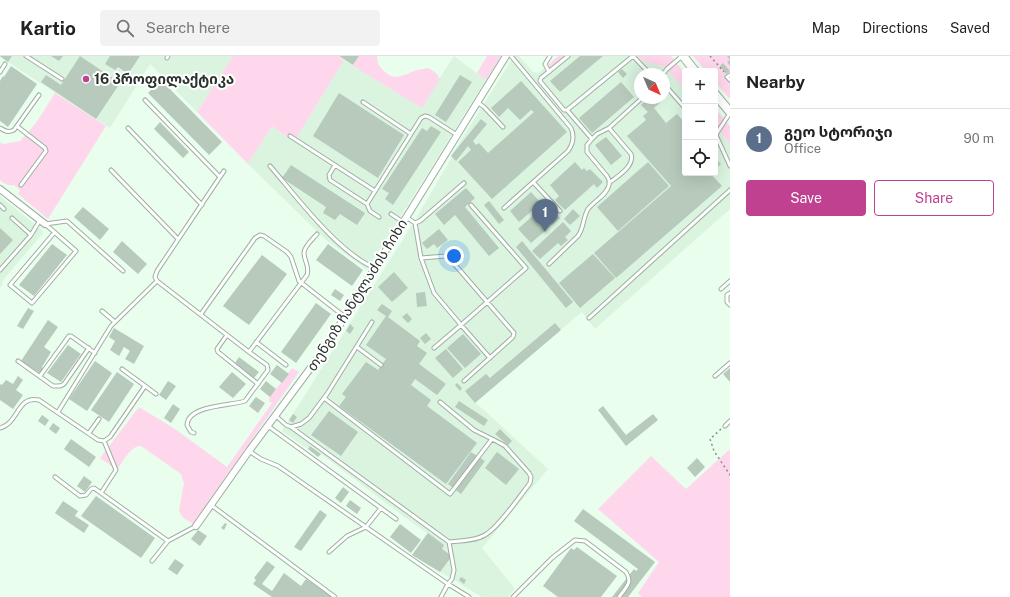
<!DOCTYPE html>
<html lang="en">
<head>
<meta charset="utf-8">
<style>
  body { margin:0; font-family:"Public Sans","Noto Sans Georgian",sans-serif; background:#f2f2f2; color:#222 }
  .controls { position:absolute; right:12px; top:12px; display:grid; overflow:hidden; border-radius:4px; box-shadow:0 4px 16px #0002 }
  .controls button { width:36px; height:36px; display:grid; place-items:center; padding:0; border:0; border-bottom:1px solid #e0e0e0; background:#fff; color:#222; font:20px sans-serif }
  .compass { position:absolute; left:634px; top:12px; width:36px; height:36px; border-radius:50%; background:#fff; box-shadow:0 4px 16px #0002; rotate:136deg }
  .you { position:absolute; left:454px; top:200px; width:14px; height:14px; margin:-10px; border:3px solid #fff; border-radius:50%; background:#1a73e8; box-shadow:0 0 0 6px #1a73e833 }
  .badge { display:grid; place-items:center; width:26px; height:26px; border-radius:50%; background:#bf4190; color:#fff; font-size:13px; font-weight:700 }
  .pin { position:absolute; translate:-50% -33px; filter:drop-shadow(0 1px 2px #0008) }
  .pin::after { content:''; position:absolute; top:21px; width:14px; height:12px; background:inherit; clip-path:polygon(0 0,100% 0,50% 100%) }
  .list { margin:0; padding:0; list-style:none }
  h2 { display:flex; justify-content:space-between; align-items:center; height:52px; margin:0; padding:0 16px; font-size:17px }
  h2 small { font-size:13px; font-weight:400; color:#767676 }
  .list li { display:grid; grid-template-columns:26px 1fr auto; gap:12px; align-items:center; box-sizing:border-box; height:60px; padding:0 16px; border-top:1px solid #e0e0e0 }
  .list b { display:block; font-size:15px; white-space:nowrap }
  .list p { margin:0; font-size:13px; white-space:nowrap; color:#767676 }
  .list em { font-size:13px; font-style:normal; color:#767676 }
  .actions { display:flex; gap:8px; padding:12px 16px }
  .actions a { flex:1; padding:9px 0; border:1px solid #bf4190; border-radius:4px; text-align:center; font-size:14px; color:#bf4190 }
  .actions .main { background:#bf4190; color:#fff }
  .icon { flex:none; width:22px; height:22px; fill:none; stroke:currentColor; stroke-width:2; stroke-linecap:round; stroke-linejoin:round }
  .map { position:relative; flex:none; width:730px; height:541px; overflow:hidden }
  header { display:flex; align-items:center; gap:24px; box-sizing:border-box; height:56px; padding:0 20px; background:#fff; border-bottom:1px solid #e0e0e0 }
  header strong { font-size:19px }
  nav { display:flex; gap:22px; margin-inline-start:auto; font-size:14px }
  .search { width:280px; height:36px; background:#f2f2f2; display:flex; align-items:center; gap:10px; box-sizing:border-box; padding:0 14px; border-radius:4px; color:#767676; font-size:15px }
  main { display:flex }
  aside { flex:1; background:#fff }
  .map>svg:first-child { display:block }
  .built { fill:#daf4e0; fill-rule:evenodd }
  .green { fill:#ffd7ec }
  .building { fill:#b7cabb }
  .lines { fill:none; stroke-linecap:round; stroke-linejoin:round }
  .lane-casing { stroke:#9dafa1; stroke-width:5 }
  .street-casing { stroke:#9dafa1; stroke-width:8 }
  .secondary-casing { stroke:#9dafa1; stroke-width:10 }
  .path { stroke:#828f85; stroke-width:1.5; stroke-dasharray:2 3; stroke-linecap:butt }
  .lane { stroke:#fff; stroke-width:3 }
  .street { stroke:#fff; stroke-width:6 }
  .secondary { stroke:#fff; stroke-width:8 }
  .poi-dot { fill:#bf4190; stroke:#fff; stroke-width:1.5 }
  .labels { text-anchor:middle; dominant-baseline:central; stroke-width:4; stroke-linejoin:round; paint-order:stroke }
  .poi-label { font-size:14px; font-weight:bold; fill:#2a322c; stroke:#fff; text-anchor:start }
  .street-label { font-size:14px; fill:#2a322c; stroke:#fff }
</style>
</head>
<body>
<header>
<strong>Kartio</strong>
<div class="search"><svg class="icon" aria-label="search" viewBox="0 0 24 24"><circle cx="10" cy="10" r="6"/><path d="M15 15l6 6"/></svg>Search here</div>
<nav><a>Map</a><a>Directions</a><a>Saved</a></nav>
</header>
<main>
<div class="map">
<svg width="730" height="541" viewBox="0 0 730 541">
  <rect width="100%" height="100%" fill="#eafeee"/>
  <path class="built" d="M0 0H233L197 56 150 8 110 72 0 1Z
    M454 0 486 24 367 214 325 183 248 108 272 70 294 86 344 4 353 9V10L421 51Z
    M514 0H519L533 16 538 17 548 9 551 14 569 0H637L643 5 665 11 685 34V117H715V70L730 88V153L595 273 582 256 475 346 548 413 482 492 515 533 508 541H482L412 499 427 477 403 460 311 390 308 393 282 375 414 166 452 101 451 100ZM640 18H664V42H640Z
    M0 140 44 176 3 224 2 229 0 232Z"/>
  <path class="green" d="M233 0H338L344 4 294 86 272 70 248 108 197 56Z
    M359 0H377C377 7 380 12 385 16 395 25 403 19 414 15 419 13 424 13 429 12L437 18 440 23 422 52 353 10Z
    M487 0H501L486 24 477 17Z
    M558 0H569L551 14 548 9Z
    M637 0H671L685 17V34L665 11 643 5Z
    M693 0H730V16L727 18 730 22V43L715 26V15H706Z
    M55 37 106 70 48 163 18 138 20 134 14 129C8 130 4 128 0 124V86L3 88 20 85 36 67Z
    M715 52 730 70V88L715 70Z
    M292 312 299 316 193 468C187 464 181 462 179 454L184 427 181 418 141 390C131 389 123 406 117 414L100 402 139 351 175 373 227 411 272 347 269 345 270 341Z
    M730 393V541H642L638 537 659 506 598 453 651 400 686 433Z"/>
  <path class="building" d="M0 0H12L8 6Z
    M51 0H63L59 5Z
    M80 0 120 27 96 63 41 26 46 19 61 29Z
    M110 0H140L128 18 118 11 115 14 105 8Z
    M339 0H359L353 9Z
    M580 0H603L560 36 550 25Z
    M727 0H730V10L727 6 730 4Z
    M723 7 730 15 726 18 720 10Z
    M11 10 37 28 8 71 0 65V25L3 20 4 21Z
    M622 13 627 18 623 22 618 16Z
    M460 19 472 26 446 66 435 59Z
    M161 24 222 86 209 99 148 37Z
    M521 25 567 76 492 143 458 106 471 94 468 90 456 105 451 100 481 63 487 68 473 85 476 89 479 87 488 97 534 56 531 54 520 64 508 52 499 61 491 52Z
    M621 26 634 41 592 77 579 62Z
    M339 37 404 79 378 122 313 80Z
    M655 42H663L664 43 654 52 666 67 677 58 685 67V117H710L722 130 616 222 594 197 671 130 627 80 646 64 643 60 648 56 641 49 646 44 649 47Z
    M160 66 189 96 183 102 154 73Z
    M431 70 441 76 393 149 385 143 389 137 382 133 422 72 427 75Z
    M606 81 622 100 611 109 595 89Z
    M715 102 721 108 715 113Z
    M575 106 582 114 584 112 587 115 590 113 603 126 597 132 594 128 565 154 555 144 559 140 550 129Z
    M648 106 669 130 618 175 597 151Z
    M291 109 365 157 357 169 340 158 335 164 323 157 326 151 282 122Z
    M466 132 475 142 465 151 499 192 489 200 455 159 444 169 435 158Z
    M531 136 541 147 519 166 510 155Z
    M489 145 504 164 499 168 484 149Z
    M547 147 560 162 531 187 518 173Z
    M83 151 109 173 100 184 74 161Z
    M573 153 580 160 570 169 564 163Z
    M563 166 571 175 565 181 568 184 561 190 558 187 540 203 532 195Z
    M0 172 13 184 0 198Z
    M439 173 448 184 437 192 434 188 427 193 422 187Z
    M122 185 147 208 138 218 113 196Z
    M522 185 573 246 566 252 516 191Z
    M52 188 67 199 34 240 19 229Z
    M328 188 363 214 352 230 316 204Z
    M593 198 615 222 580 252 559 227Z
    M262 199 287 218 249 269 223 250Z
    M394 216 408 232 392 246 378 231Z
    M335 233 344 239 340 245 331 239Z
    M425 236 427 250 417 251 416 237Z
    M316 247 331 258 296 307 281 296Z
    M382 248 392 255 388 261 420 285 417 290 427 297 419 308 446 328 437 339 415 323 411 329 431 344 427 350 477 387 446 428 339 350 346 341 342 338 366 306 378 314 386 303 366 289 386 260 377 254Z
    M28 252 34 255 23 273 17 270Z
    M407 257 412 263 408 267 402 261Z
    M48 264 58 271 44 291 51 296 42 311 44 313 41 318 21 305Z
    M555 267 561 274 475 347 465 335 486 318 490 322Z
    M350 268 354 272 350 278 346 275Z
    M114 272 144 290 134 308 125 303 130 295 124 291 119 300 110 294 115 285 109 281Z
    M426 277 431 283 425 288 420 282Z
    M463 278 481 298 465 312 447 292Z
    M68 289 81 298 61 326 47 317Z
    M446 293 463 313 453 322 435 302Z
    M239 301 259 316 254 322 235 307Z
    M95 305 112 317 87 355 69 343Z
    M277 309 289 318 282 327 270 318Z
    M730 312V326L723 318Z
    M117 316 134 328 109 366 91 354Z
    M232 316 246 328 233 342 219 331Z
    M18 320 23 324 16 334 23 339 13 353 0 344V328L2 329 6 324 13 328Z
    M168 325 176 330 166 344 159 339Z
    M266 325 276 333 270 341 260 333Z
    M457 327 462 332 460 335 455 329Z
    M256 341 265 347 258 357 249 350Z
    M459 345 488 364 484 370 455 351Z
    M173 348 180 353 171 367 164 362Z
    M603 350 626 379 653 358 658 364 626 390 598 354Z
    M329 355 358 376 341 400 311 379Z
    M293 358 297 361 293 367 289 364Z
    M42 359 49 364 45 370 38 365Z
    M53 367 60 372 56 378 49 373Z
    M500 373 512 385 508 389 495 378Z
    M71 383 96 401 89 411 64 393Z
    M310 390 321 398 318 401 308 393Z
    M471 396 485 405 461 438 448 428Z
    M497 396 519 413 506 429 485 412Z
    M697 402 705 411 695 421 687 412Z
    M84 420 92 426 85 436 77 430Z
    M343 431 349 436 341 447 335 442Z
    M96 440 155 482 141 502 81 460Z
    M350 444 361 452 357 458 346 450Z
    M63 445 78 455 75 460 89 469 84 477 55 457Z
    M583 453 655 506 628 541H612L634 513 636 515 638 513 574 465Z
    M320 454 327 459 301 495 294 491Z
    M225 467 227 468 224 474 221 472Z
    M400 468 421 484 411 497 390 481Z
    M198 474 207 480 200 490 191 483Z
    M428 477 444 489 442 493 452 500 440 516 412 499Z
    M577 491 617 520 601 541H558L543 530 571 492 574 494Z
    M175 503 184 509 177 519 168 513Z
    M267 505 275 511 262 528 272 535 284 517 301 530 306 523 332 541H272L253 528 256 524 254 522Z
    M461 521 466 524 464 528 459 524Z"/>
  <g class="lines">
    <defs>
      <path id="lane" d="M26 0 62 23
        M568 0 541 22 540 25 564 54H567L633 0
        M633 0 650 18
        M167 2 168 0
        M0 16 5 8
        M549 16 545 8 550 0
        M663 18 667 13 682 0
        M730 19 727 21 730 24
        M664 28 685 52
        M145 44 220 121
        M363 46 411 78
        M477 46 484 51 503 71
        M567 54 592 83
        M18 71 45 92 46 95 21 129
        M0 72C5 75 8 77 14 74L39 39
        M128 72 202 149
        M609 72 631 98C635 110 618 120 609 127
        M716 79 730 110
        M290 80 375 135
        M715 80 730 57
        M335 109 329 119 330 124 367 148 370 155 379 161
        M270 110C296 140 338 197 375 212
        M111 114 178 183
        M224 115 157 215 155 221 157 225 249 296 307 219C310 210 304 205 304 197 304 190 313 183 317 178
        M533 126 560 155
        M367 148 421 62 425 60 429 61 457 79
        M0 149 4 153
        M504 152 568 95C573 88 575 81 571 72L511 0
        M391 158 403 166
        M406 161 415 167 420 165 464 127
        M415 167 421 202 434 237 461 269 526 212 471 149
        M45 168 76 195 32 247 10 229 54 177
        M45 168 67 165 123 215
        M31 179 40 164
        M421 202 446 200 450 203 514 277 513 281 464 325
        M549 208 578 180C584 172 583 161 588 153 594 145 607 139 609 129 610 126 609 123 607 120L587 96V89L592 83 597 78 609 72 642 42
        M0 214 31 179 12 162
        M721 233 730 225
        M730 237 727 239V246L730 249
        M102 255 115 266
        M201 258 255 182 260 179 264 180 287 196 291 201 299 225 345 261
        M589 262 730 134
        M227 279 217 293 218 296 258 328
        M256 286 286 309
        M357 291 381 309
        M434 292 461 269 490 302
        M18 305 53 330C58 330 61 331 64 328L89 292
        M122 313 156 338
        M40 320 69 280H71L95 297
        M715 320 730 307
        M324 342 450 438 492 383
        M58 356 111 270 157 225
        M276 360 286 369 291 371 449 486C460 485 475 485 485 479 499 471 520 440 530 427L531 421 529 417 505 390 498 386 474 374 440 346
        M268 370 396 463
        M725 370 730 365
        M291 371 301 368 309 362 327 338 372 266
        M0 372C19 367 17 339 39 344L98 384 104 385 110 381 145 330
        M89 377 99 363
        M194 377 191 376 187 369C188 349 230 350 245 345L268 314 267 309 249 296
        M249 395 261 403 278 410 448 528 469 541
        M55 421 80 440 86 439 91 433 94 432 168 485
        M101 437 116 414 104 385
        M211 449 335 541
        M329 496 347 480 366 471 381 452
        M152 505 168 485 196 470
        M441 541 448 528 452 523 454 514 449 486
        M513 541 552 502 575 484 585 485 626 516C633 527 626 531 619 541"/>
      <path id="street" d="M0 133 45 168
        M196 470 249 395 315 306 336 275 506 0"/>
      <path id="secondary" d="M683 0 695 15
        M715 38 730 56"/>
    </defs>
    <use href="#lane" class="lane-casing"/>
    <use href="#street" class="street-casing"/>
    <use href="#secondary" class="secondary-casing"/>
    <path class="path" d="M710 0 724 16
      M721 373 710 383 714 395 730 419"/>
    <use href="#lane" class="lane"/>
    <use href="#street" class="street"/>
    <use href="#secondary" class="secondary"/>
  </g>
  <circle class="poi-dot" cx="86" cy="23" r="4"/>
  <g class="labels">
    <g class="poi-label">
      <text x="94" y="23">16 პროფილაქტიკა</text>
    </g>
    <g class="street-label">
      <text transform="translate(357 239) rotate(-58)">თენგიზ ჩანტლაძის ჩიხი</text>
    </g>
  </g>
</svg>
<div class="controls">
<button>+</button>
<button>−</button>
<button><svg class="icon" aria-label="locate" viewBox="0 0 24 24"><circle cx="12" cy="12" r="6"/><path d="M12 2v4M12 18v4M2 12h4M18 12h4"/></svg></button>
</div>
<svg class="compass" viewBox="-18 -18 36 36"><path d="M0-13l5 13h-10z" fill="#e53935"/><path d="M0 13l5-13h-10z" fill="#767676"/></svg>
<div class="you"></div>
<div class="pin badge" style="left:545px;top:176px;background:#5c6f8a">1</div>
</div>
<aside>
<h2>Nearby<small></small></h2>
<ul class="list">
<li><span class="badge" style="background:#5c6f8a">1</span><div><b>გეო სტორიჯი</b><p>Office</p></div><em>90 m</em></li>
</ul>
<div class="actions"><a class="main">Save</a><a>Share</a></div>
</aside>
</main>
</body>
</html>
